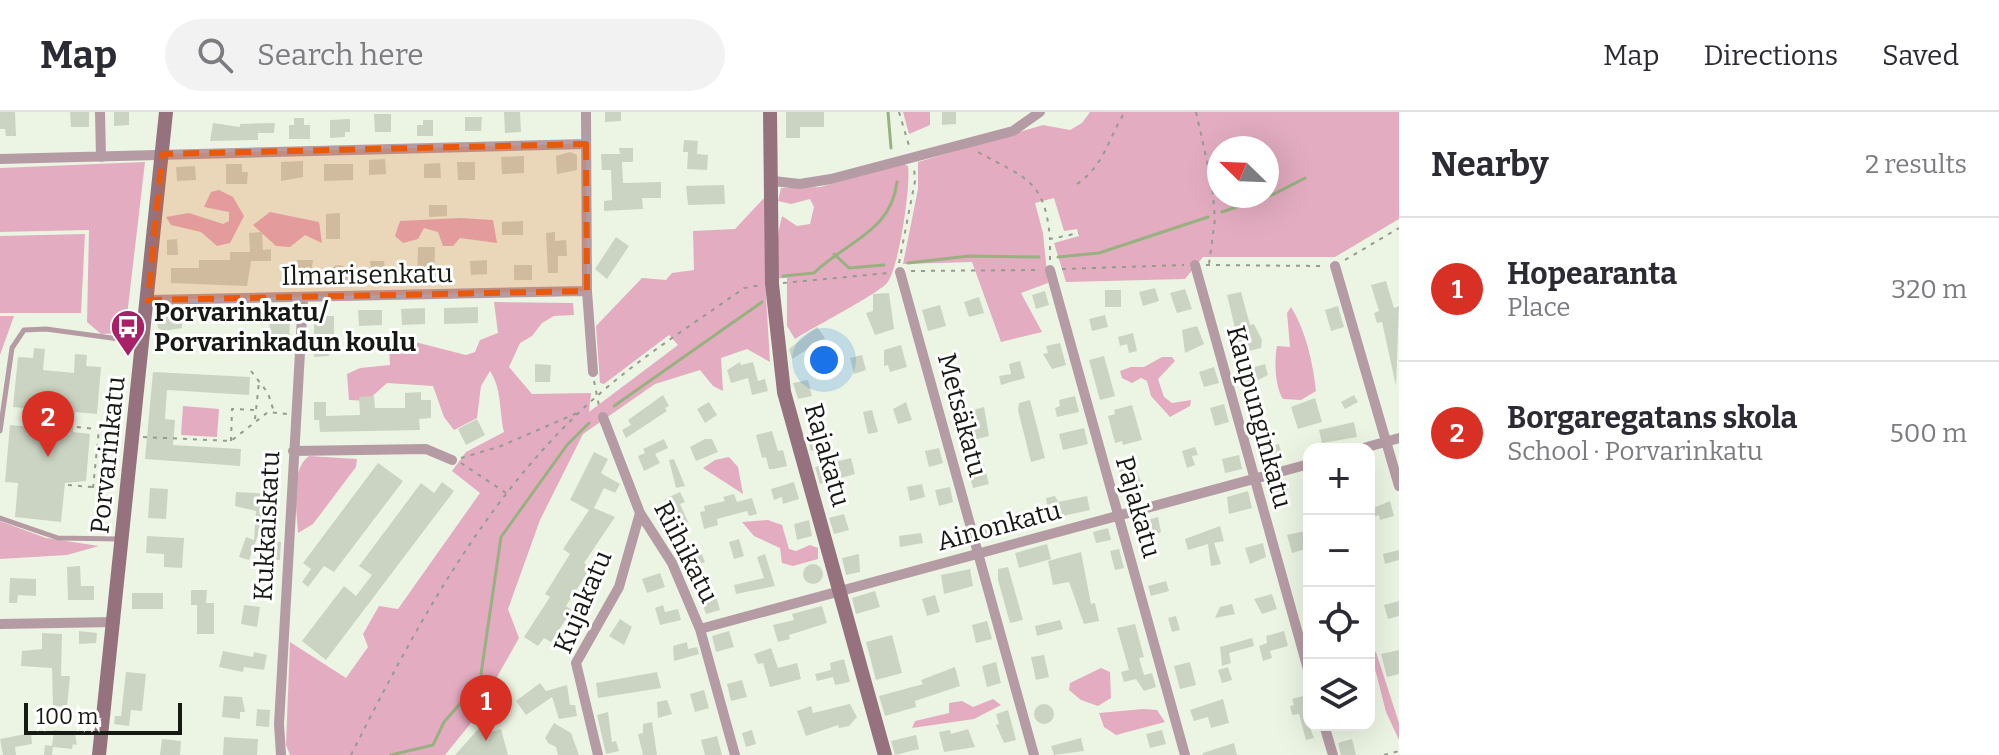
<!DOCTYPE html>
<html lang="en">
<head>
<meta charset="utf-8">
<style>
  body { margin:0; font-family:Bitter,serif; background:#f2f2f3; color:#2b2b33 }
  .controls { position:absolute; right:24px; bottom:24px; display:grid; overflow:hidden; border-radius:16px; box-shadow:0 8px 32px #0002 }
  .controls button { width:72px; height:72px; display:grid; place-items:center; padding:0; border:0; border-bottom:2px solid #e1e1e2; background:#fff; color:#2b2b33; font:40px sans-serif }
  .compass { position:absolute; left:1207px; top:24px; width:72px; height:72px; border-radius:50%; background:#fff; box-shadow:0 8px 32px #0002; rotate:293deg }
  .scale { position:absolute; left:24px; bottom:20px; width:158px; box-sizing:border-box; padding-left:8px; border:4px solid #171a14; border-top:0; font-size:22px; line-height:28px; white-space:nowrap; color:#171a14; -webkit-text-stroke:6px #fff; paint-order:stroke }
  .you { position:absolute; left:824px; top:248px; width:28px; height:28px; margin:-20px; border:6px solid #fff; border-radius:50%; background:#1a73e8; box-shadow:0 0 0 12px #1a73e833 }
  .badge { display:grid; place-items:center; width:52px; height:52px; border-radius:50%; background:#d93025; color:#fff; font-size:26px; font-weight:700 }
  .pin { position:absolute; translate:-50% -66px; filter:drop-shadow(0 2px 4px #0008) }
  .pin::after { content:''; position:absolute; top:42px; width:28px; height:24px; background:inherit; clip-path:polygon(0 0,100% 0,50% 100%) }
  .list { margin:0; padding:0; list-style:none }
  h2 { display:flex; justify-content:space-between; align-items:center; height:104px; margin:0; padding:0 32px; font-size:34px }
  h2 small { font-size:26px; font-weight:400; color:#7c7c81 }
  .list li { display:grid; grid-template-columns:52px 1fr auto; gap:24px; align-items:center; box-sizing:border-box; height:144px; padding:0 32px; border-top:2px solid #e1e1e2 }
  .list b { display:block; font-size:30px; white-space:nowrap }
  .list p { margin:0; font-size:26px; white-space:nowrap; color:#7c7c81 }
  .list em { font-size:26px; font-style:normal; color:#7c7c81 }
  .icon { flex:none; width:44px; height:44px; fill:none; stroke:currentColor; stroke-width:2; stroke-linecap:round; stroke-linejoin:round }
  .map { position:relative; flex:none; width:1399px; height:643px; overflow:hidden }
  header { display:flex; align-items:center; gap:48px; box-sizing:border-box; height:112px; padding:0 40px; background:#fff; border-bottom:2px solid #e1e1e2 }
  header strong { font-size:38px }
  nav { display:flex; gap:44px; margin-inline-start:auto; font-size:28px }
  .search { width:560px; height:72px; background:#f2f2f3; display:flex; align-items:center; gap:20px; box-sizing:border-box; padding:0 28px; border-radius:44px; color:#7c7c81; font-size:30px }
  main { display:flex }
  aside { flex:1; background:#fff }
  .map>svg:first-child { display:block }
  .green { fill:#e3acc1; fill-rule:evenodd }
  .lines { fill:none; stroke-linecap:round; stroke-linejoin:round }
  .stream { stroke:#97b181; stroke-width:3 }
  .building { fill:#cbd4c3 }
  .path { stroke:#959b8f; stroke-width:2; stroke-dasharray:4 6; stroke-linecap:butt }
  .lane { stroke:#b59ba4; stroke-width:5 }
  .street { stroke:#b59ba4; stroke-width:10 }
  .secondary { stroke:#96727f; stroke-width:14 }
  .marked { fill:#e8590c; fill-opacity:0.2; stroke:#e8590c; stroke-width:6; stroke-dasharray:16 10; stroke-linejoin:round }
  .labels { text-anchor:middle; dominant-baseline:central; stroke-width:6; stroke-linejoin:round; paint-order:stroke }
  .street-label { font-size:26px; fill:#171a14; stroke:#fff }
  .poi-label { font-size:26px; font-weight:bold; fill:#171a14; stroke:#fff; text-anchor:start }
</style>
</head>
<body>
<header>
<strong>Map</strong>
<div class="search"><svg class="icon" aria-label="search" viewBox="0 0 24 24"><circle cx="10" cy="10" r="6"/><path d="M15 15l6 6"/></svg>Search here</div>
<nav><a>Map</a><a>Directions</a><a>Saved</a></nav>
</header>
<main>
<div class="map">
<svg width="1399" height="643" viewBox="0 0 1399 643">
  <rect width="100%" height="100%" fill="#ecf5e4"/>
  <path class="green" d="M903 0H930V13L909 22Z
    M1090 0H1399V107L1335 145H1203L1185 167 1066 170 1054 131 1079 124 1077 117 1064 119 1054 86 1035 91 1043 121 1048 171 1021 181 1042 220 1001 230 972 150 903 152 918 77V50L1043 13 1070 18 1082 11ZM1219 36H1267V84H1219Z
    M145 50 125 221 101 222 87 210 89 118 0 120V56Z
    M904 52 908 54C911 72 899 157 887 171 879 181 812 216 795 227L787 214V166L765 167 770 250 747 237 721 246 723 279 713 274 700 258 655 272 583 322 540 408 508 497 519 526 471 611 445 643H290L286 633 290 530 346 566 368 535 363 522 379 494 398 497 480 381 452 359 466 340 504 320C499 298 502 277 490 259L481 274 477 306 454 318 444 305 433 274 387 271 367 289 349 288 347 262 360 256 390 253 389 234 415 230 466 243 475 240 480 228 498 221 494 190 573 191 574 203 554 204 542 211 532 224 520 231 509 255 532 282 591 281 589 300 678 233 669 223 604 272 600 271 596 214 642 166 666 168 672 161 694 158 693 119 735 117 765 85 778 122 782 104 797 114 810 112 814 95 810 87 791 92 778 89 781 76 820 75Z
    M219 78 233 85 244 104 230 131 217 134 201 120 171 113 166 105 189 101 223 112 229 109V100L204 95 211 80Z
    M270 100 319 110 322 131 305 123 290 135 276 134 253 113Z
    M460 106 493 108 497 131 460 126 453 134H443L438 120 424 116 418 127 403 131 395 124 400 109Z
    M85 122 81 201H0V124Z
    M1291 195C1306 219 1313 251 1316 279L1301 288 1283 287C1275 275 1274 249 1277 234L1290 235 1287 201Z
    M0 204H14L0 243Z
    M1162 245H1172L1175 249 1158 267 1164 285 1172 291 1191 288 1190 294 1170 305 1151 284 1147 269 1141 266 1132 271 1122 266 1120 259 1131 255H1144Z
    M183 294 219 297 217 325 181 323Z
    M309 344 357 347 356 355 313 412 298 421C297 399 289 359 309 344Z
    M729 345 738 355 743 382 703 356 715 348Z
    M768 408 782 413 789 437 796 439 810 433 818 436V447L793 454 782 451 780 436 754 424 742 410Z
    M0 409 46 426 99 434 67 443 0 447Z
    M1376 540 1399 611V628L1386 600 1371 541Z
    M1101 556 1110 560 1111 586 1098 594 1081 588 1069 578 1070 571Z
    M993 587 1001 593 974 607 912 616 915 609 949 601V591L962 589 973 595Z
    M1143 597 1157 598 1165 610 1116 623 1104 615 1099 601Z"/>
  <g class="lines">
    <path class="stream" d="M888 0 891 36
      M1222 100 1274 82 1305 66
      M834 142 849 156 884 153
      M1058 145 1099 141 1208 105
      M908 151 969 144 1039 145
      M783 164 814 161C847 129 891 120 897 70
      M614 294 762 190
      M391 643 433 633 444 610 480 569 501 425 567 333 589 311"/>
  </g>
  <path class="building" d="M0 0H15L16 24H6L5 17H0Z
    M70 0H89V15H71Z
    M114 0H129V13L114 14Z
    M504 0H520L521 20 505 21Z
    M605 0H621V9L605 10Z
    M786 0H824V15H800V26H786Z
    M942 0H956V12L942 13Z
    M374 2H391V20H375Z
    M465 5H482L481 19H465Z
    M294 6H304V13H310V27H289V13H294Z
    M350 7V20H345V25L330 26V8Z
    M423 8H433V24H417V13H423Z
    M213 11 240 15V12L275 11 274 21H258V28L210 29Z
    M684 28 698 29 697 42 708 43 707 58 687 57 688 40H683Z
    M619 36H633V50H622L623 71 661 70V86H642L643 97 604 99V89L612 88 611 58H602L601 42H620Z
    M570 40 577 43V58L557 62 556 44Z
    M524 44V61L502 62 501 45Z
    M385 47 386 62 369 63V48Z
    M303 49V65L281 69V50Z
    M457 50H475V68H458Z
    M440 51 441 66H424V52Z
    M226 52H242V60H248L247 72H226Z
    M324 52H353V68L324 69Z
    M195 54 196 68 177 69 176 55Z
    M724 73 725 92 688 93 686 74Z
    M429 93H447V104L429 105Z
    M340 101V127H326V102Z
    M523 109V123H502V110Z
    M262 120 263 138 271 137V149H251L247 174 171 171V156H199V148H230V140H250L249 121Z
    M555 120V129L566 128 567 144H558V161H548L546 121Z
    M616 125 629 134 607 167 595 157Z
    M177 127 178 143H167V128Z
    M418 135H435L434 173 417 172Z
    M297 148H313L309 173H290V159H297Z
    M487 148V162L471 163 470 149Z
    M370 149H384L387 172 373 171Z
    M514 153H532V168H514Z
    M329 163a10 10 0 1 1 20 0a10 10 0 1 1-20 0Z
    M1386 169 1394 196 1399 194 1396 274 1382 210 1377 211 1374 201 1379 199 1371 173Z
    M1155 176 1159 189 1143 194 1139 180Z
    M1185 177 1192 197 1177 201 1170 181Z
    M1105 178H1121V195H1105Z
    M1045 179 1049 193 1036 197 1032 183Z
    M1241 180 1250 213 1254 212 1262 228 1261 236 1241 241 1227 183Z
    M889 181 894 217 875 223 866 201 873 199V182Z
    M979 185 984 201 969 205 964 190Z
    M940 193 946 214 928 219 922 198Z
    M1338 194 1344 215 1331 219 1325 198Z
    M478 195V211L444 212V196Z
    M425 196V212L402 213 401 197Z
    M358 198H382V213L359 214Z
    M269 200 284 201 283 211H290L289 229 270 228Z
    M157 202H182V216L163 219 158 216Z
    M1105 203 1108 215 1092 219 1089 207Z
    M314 204H334V229L329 230V244L314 245Z
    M1197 214 1204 232 1185 241 1182 218Z
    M817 215 825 226 792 247 789 237Z
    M1133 221 1137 239 1129 241 1127 232 1120 234 1118 225Z
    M1060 231 1066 253 1052 257 1043 242 1048 241 1046 234Z
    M901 233 907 255 890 260 888 253 884 254V238Z
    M34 236 45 237 43 258 74 261 75 242 87 243 86 254 101 255 97 302 75 300 73 320 90 322 86 369 65 371 61 410 15 405 18 371 5 370 10 313 33 315 35 297 13 295 18 245 33 246Z
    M862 243 866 258 854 262 850 246Z
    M1104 244 1115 284 1100 288 1089 248Z
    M1020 249 1025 266 1001 273 999 264 1011 262 1009 252Z
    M740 250 741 253 753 250 758 269 765 267 768 279 752 283 748 266 731 271 727 258Z
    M535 252 551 253 550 270H535Z
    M1265 252 1268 263 1246 274 1242 259Z
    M1214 255 1219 271 1204 275 1199 260Z
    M153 260 250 265 249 283 167 278 165 307 175 308 173 333 241 337 240 354 145 347Z
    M956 262 961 282 947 286 941 266Z
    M808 268 812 284 798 287 793 271Z
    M421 280V288H431V306L419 307 420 318 320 320 319 308H314V290H326V304L360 303 359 285 374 284 375 296H405V281Z
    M663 283 669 294 665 296 667 299 626 326 622 318 631 313 628 308Z
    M1354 283 1358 290 1345 297 1341 290Z
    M1075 284 1079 300 1057 305 1055 296 1060 294 1059 288Z
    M1315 286 1322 310 1298 317 1291 295Z
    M1030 288 1045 346 1031 350 1018 298 1019 291Z
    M709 290 717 303 705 311 697 297Z
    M906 290 912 308 898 312 893 297Z
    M1224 292 1229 310 1215 314 1210 296Z
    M1132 293 1142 328 1123 333 1122 329 1115 331 1108 304 1115 302 1114 298Z
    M984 295 989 324 973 328 968 309 972 307 970 299Z
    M872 298 878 320 868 322 863 300Z
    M477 307 485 323 466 333 458 317Z
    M1354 310 1357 325 1322 331 1319 318Z
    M1084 316 1088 332 1063 338 1059 322Z
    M822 318 829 334 811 339 806 322Z
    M772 319 778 339 783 338 787 354 774 357H769L766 345 762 346 756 323Z
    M664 327 668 336 655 342 660 351 644 359 638 344 645 341 643 337Z
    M705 327H712L718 340 696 349 690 335Z
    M1279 332 1283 346 1267 350 1263 336Z
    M1195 335 1198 343 1192 344 1195 353 1187 356 1182 339Z
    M939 336 943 351 929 355 925 339Z
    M594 340 608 347 601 361 620 372 615 381 604 376 594 396 615 405 584 451 591 455 566 494 572 498 551 530 544 526 538 534 524 525 550 485 545 482 570 442 563 437 589 398 570 388Z
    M1239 343 1242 357 1225 361 1222 347Z
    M851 346 855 362 820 372 815 355Z
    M674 347 685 374 676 376 669 348Z
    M983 349 989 372 973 376 967 354Z
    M378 351 403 369 334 460 324 454 308 475 302 470 311 457 303 451Z
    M1134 354 1143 373 1125 378 1119 358Z
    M442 370 454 379 326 548 302 529 344 474 356 484 372 463 359 454 421 371 434 381Z
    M794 370 799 387 783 392 782 385 774 388 771 377Z
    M1285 371 1288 379 1269 384 1267 376Z
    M922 372 925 385 910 389 907 375Z
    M950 375 953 390 939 394 935 378Z
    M150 376 168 377 166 407 148 406Z
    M1248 379 1252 396 1229 402 1227 385Z
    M236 380 273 382 249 448 239 445 246 425 254 428 256 399 235 394Z
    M680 380 685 390 680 392 688 410 672 417 670 411 667 412 662 395 667 393 665 387Z
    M734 382 737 390 752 386 757 402 749 404 747 399 717 407 718 413 704 417 700 400 705 399 704 394 725 389 723 385Z
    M1055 384 1058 390 1087 384 1090 398 1049 407 1046 386Z
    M1390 389 1394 404 1380 408 1379 403 1374 405 1371 397Z
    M844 402 849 418 834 422 829 406Z
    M1158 405 1161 420 1149 427 1148 423 1140 425 1137 411Z
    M996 407 1000 422 986 426 982 410Z
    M809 408 812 424 797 428 794 412Z
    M1220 414 1224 429 1214 431 1221 452 1211 454 1208 432 1188 438 1185 427Z
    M1108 416 1111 428 1096 431 1093 420Z
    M1309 418V436L1292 441 1287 423Z
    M921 421 923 431 900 435 899 424Z
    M147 424 184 426 182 456 164 455V442L146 441Z
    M739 427 744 444 734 447 729 430Z
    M270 429 281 430 280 448 268 447Z
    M1263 431 1266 445 1250 452 1245 436Z
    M1047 432 1051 447 1019 456 1015 441Z
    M699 436 705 450 691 455 686 440Z
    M1119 437 1124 456 1115 458 1110 439Z
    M1399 438V448L1385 452 1383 442Z
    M1081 440 1091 492 1095 491 1099 509 1084 512 1069 470 1053 473 1048 449Z
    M765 442 775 474 736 482 734 473 764 466 757 445Z
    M859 442 860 460 846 463 842 446Z
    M803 462a10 10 0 1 1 20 0a10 10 0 1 1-20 0Z
    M80 454 81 474H94V488H68L67 455Z
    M1008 455 1023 508 1010 511 998 468V457Z
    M970 457 973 474 944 482 941 463Z
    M660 461 665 475 647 481 642 467Z
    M10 466 36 467V484L18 483 17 491H9Z
    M1166 469 1169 479 1151 484 1148 474Z
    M191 478H207L206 491H214V522H197V493H191Z
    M875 479 880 495 856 502 852 486Z
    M715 480 720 498 706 502 700 484Z
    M132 481H163V497H132Z
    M1272 482 1277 497 1262 502 1254 487Z
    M935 483 940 500 927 504 922 487Z
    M1399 489V504L1388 507 1384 493Z
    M1232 492 1235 502 1215 506 1220 495Z
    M244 493 260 495 257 515 241 512Z
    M663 493 665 500 678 497 681 508 660 513 655 496Z
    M822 494 827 511 789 523 790 527 778 530 773 513 794 508 792 502Z
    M1176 504 1180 518 1172 520 1168 506Z
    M620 507 632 515 624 533 609 524Z
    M1060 508 1063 517 1037 524 1035 514Z
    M987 509 992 527 976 531 972 513Z
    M1135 512 1144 545 1139 546 1144 563 1152 561 1156 575 1144 579 1136 567 1124 570 1121 560 1129 558 1117 516Z
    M79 519 97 521 96 531 79 532Z
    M729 519 734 535 716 540 712 524Z
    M1284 519 1288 534 1270 539 1272 546 1263 549 1259 534 1267 531 1266 524Z
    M42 521 62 522 61 564H70L67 595 53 594 52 556 21 554 22 539 42 537Z
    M892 523 902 561 876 568 866 530Z
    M1252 526 1254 534 1229 541 1231 551 1222 554 1220 535Z
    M687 530 688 537 697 535 699 542 674 549 673 534Z
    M771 536 778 556 797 551 801 567 770 575 763 551 758 552 754 542Z
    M1399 538V562L1387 565 1381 542Z
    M223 539 253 545 254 540 267 543 264 558 244 555 243 560 219 555Z
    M1044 543 1049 565 1036 568 1031 545Z
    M844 547 850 570 835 573 833 565 817 569 815 562 831 558 830 551Z
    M996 550 1001 571 987 575 982 554Z
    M1190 550 1196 573 1180 577 1174 554Z
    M955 555 960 574 915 589 916 595 885 604 879 584 923 572 921 568Z
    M1228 555 1232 568 1222 571 1218 558Z
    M126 560 146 562 142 599 131 598 129 614 114 612 115 604H121Z
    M657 560 661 576 598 586 596 571Z
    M742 568 747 585 731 589 727 572Z
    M540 571 546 579 567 573 570 593H575L577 604 559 607 552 585 526 603 516 589Z
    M704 578 709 596 695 600 690 582Z
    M1307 583 1309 613 1314 626 1306 628 1299 602 1292 603 1290 594 1294 593 1292 587Z
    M224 584 242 585 245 600H240V607L222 605Z
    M1223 587 1229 611 1211 616 1208 605 1194 609 1190 598Z
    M667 588 672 602 658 606 657 590Z
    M1034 602a10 10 0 1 1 20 0a10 10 0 1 1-20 0Z
    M850 592 857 605 849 614 839 616 838 613 806 624 797 599 811 594 813 601Z
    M257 597 270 598 269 615 256 614Z
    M1008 598 1016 628 1004 631 996 613 999 612 996 602Z
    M608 600 612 630 616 629 619 639 606 642 597 603Z
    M652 610 657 643H643L638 622 643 621V612Z
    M554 611 571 621 579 643H558L556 635 548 631 545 626Z
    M481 614 488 621 501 617 508 643H455Z
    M968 617 975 635 944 640 939 620 950 618 951 622Z
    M54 618 75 621 77 633 73 632 72 637 53 635 52 643H44L45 633 52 634Z
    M752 618 756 632 746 635 742 621Z
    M1162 618 1166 632 1150 636 1146 622Z
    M31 621 32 632 15 635 16 643H3L0 627Z
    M916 623 919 637 895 643 891 629Z
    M717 624 722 643H705L701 628Z
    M224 625 258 627 257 643H223Z
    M1081 626 1084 639 1054 643 1051 634Z
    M162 627 181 629 180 643H160Z
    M1352 627 1356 643H1341L1338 631Z
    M1234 631 1237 643H1203V641Z"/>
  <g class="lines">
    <path class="path" d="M899 0 910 37
      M1196 0 1212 72 1215 107 1209 152
      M978 40C1024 66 1045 66 1050 127
      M1077 72C1105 53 1108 26 1125 0
      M1050 148V127L1079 121
      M1345 148 1399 116
      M899 151 915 69 914 55
      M1206 153 1324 154
      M1062 157 1184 153
      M911 159 1040 158
      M783 171 888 161
      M251 259 268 281 274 300
      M594 269 599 294
      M255 307 259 270
      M77 315 122 320
      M143 325 231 329 268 300 287 302
      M231 329 232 297 256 298
      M461 346 501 334 577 301
      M461 351 506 381
      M68 373 115 377
      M93 376 99 317
      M351 643C416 514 487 381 597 284 642 244 695 211 744 176L761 173
      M1384 643 1399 639"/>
    <path class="lane" d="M0 319 12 236 24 218 46 217 141 230
      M0 406 58 426 120 427"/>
    <path class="street" d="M100 0 101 45
      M586 0 587 179 593 260
      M0 47 586 32
      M773 69 800 72 831 67 1013 19 1040 0
      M1195 153 1309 561
      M1335 154 1399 374
      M1050 158 1185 643
      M900 160 1034 643
      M148 188 587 179
      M603 305 640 401 672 451 700 517 735 643
      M1360 337 1399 326
      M293 339 426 337 452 348
      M0 512 115 510
      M700 517 1309 352
      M1324 613 1333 643
      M281 643 279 612 303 187
      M598 643 576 551 619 475 640 401"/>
    <path class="secondary" d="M770 0 772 172 784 280 885 643
      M99 643 166 0"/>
  </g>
  <path class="marked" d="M586 32 587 179 148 188 162 42Z"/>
  <defs>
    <symbol id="bus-pin" viewBox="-11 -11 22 30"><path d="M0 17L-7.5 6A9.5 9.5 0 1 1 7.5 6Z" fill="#a82068" stroke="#fff"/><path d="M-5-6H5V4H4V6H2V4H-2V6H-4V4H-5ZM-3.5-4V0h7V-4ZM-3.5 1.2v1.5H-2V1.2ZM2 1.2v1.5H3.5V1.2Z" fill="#fff"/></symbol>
  </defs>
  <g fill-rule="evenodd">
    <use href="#bus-pin" x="108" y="195" width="40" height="54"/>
  </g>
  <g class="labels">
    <g class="street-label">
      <text transform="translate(367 163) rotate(-1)">Ilmarisenkatu</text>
      <text transform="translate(962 303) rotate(75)">Metsäkatu</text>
      <text transform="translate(1259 305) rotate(75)">Kaupunginkatu</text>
      <text transform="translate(108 343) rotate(-84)">Porvarinkatu</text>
      <text transform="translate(827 343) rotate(74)">Rajakatu</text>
      <text transform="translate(1138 395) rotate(74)">Pajakatu</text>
      <text transform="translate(267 414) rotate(-87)">Kukkaiskatu</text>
      <text transform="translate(999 414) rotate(-15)">Ainonkatu</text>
      <text transform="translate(686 440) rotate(63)">Riihikatu</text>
      <text transform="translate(583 490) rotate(-67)">Kujakatu</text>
    </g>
    <g class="poi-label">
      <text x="154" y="200">Porvarinkatu/<tspan x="154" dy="30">Porvarinkadun koulu</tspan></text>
    </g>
  </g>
</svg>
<div class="controls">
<button>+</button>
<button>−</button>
<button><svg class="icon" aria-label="locate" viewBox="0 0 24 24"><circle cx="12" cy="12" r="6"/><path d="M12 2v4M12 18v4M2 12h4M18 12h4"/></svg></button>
<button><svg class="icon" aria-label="layers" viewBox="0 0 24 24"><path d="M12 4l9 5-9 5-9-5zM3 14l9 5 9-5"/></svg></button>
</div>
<svg class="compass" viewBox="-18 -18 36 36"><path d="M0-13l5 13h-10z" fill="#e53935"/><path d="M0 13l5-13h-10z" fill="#7c7c81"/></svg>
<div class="scale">100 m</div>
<div class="you"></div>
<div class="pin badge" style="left:486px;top:629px">1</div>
<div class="pin badge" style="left:48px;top:345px">2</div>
</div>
<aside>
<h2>Nearby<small>2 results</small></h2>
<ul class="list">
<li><span class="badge">1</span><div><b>Hopearanta</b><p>Place</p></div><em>320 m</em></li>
<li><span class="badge">2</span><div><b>Borgaregatans skola</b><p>School · Porvarinkatu</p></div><em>500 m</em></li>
</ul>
</aside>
</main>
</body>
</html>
